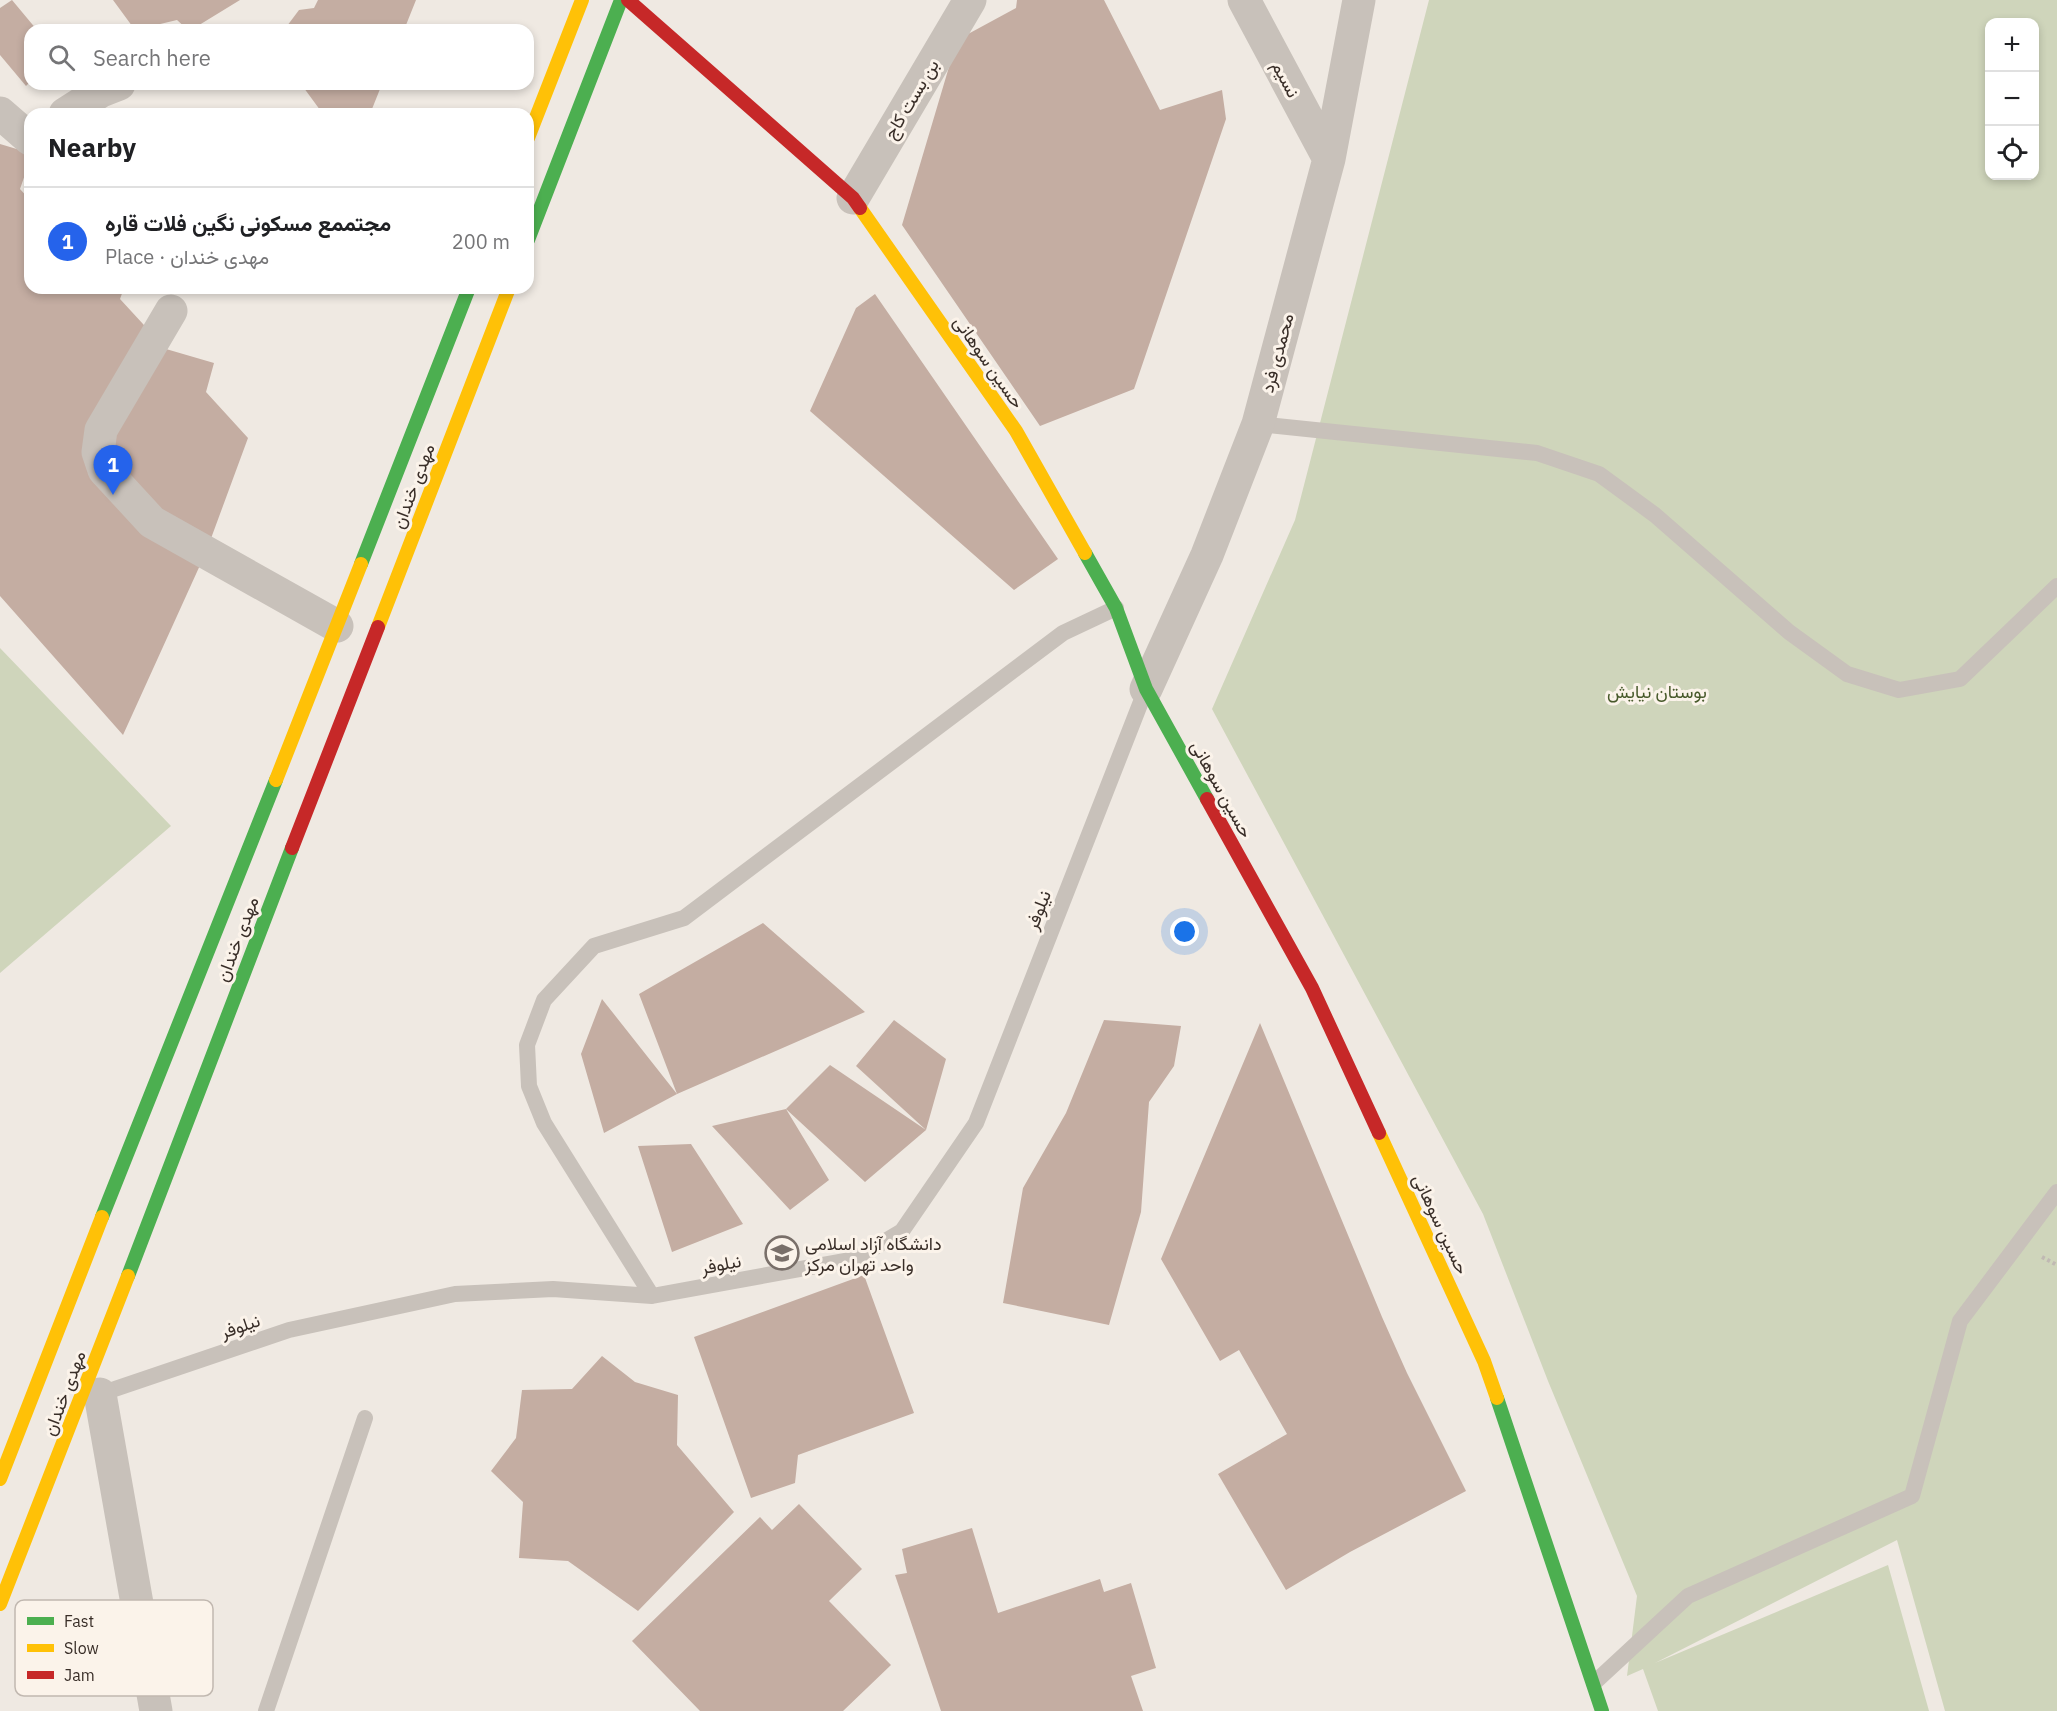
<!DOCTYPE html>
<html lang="en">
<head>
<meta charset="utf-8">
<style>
  body { margin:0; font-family:"IBM Plex Sans",Vazirmatn,sans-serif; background:#f2f2f2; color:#202124 }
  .controls { position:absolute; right:18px; top:18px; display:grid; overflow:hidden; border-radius:12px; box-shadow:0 3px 9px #0003 }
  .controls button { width:54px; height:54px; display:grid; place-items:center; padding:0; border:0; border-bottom:2px solid #e0e0e0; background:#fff; color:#202124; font:30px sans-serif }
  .you { position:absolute; left:1185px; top:932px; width:21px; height:21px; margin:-15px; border:4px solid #fff; border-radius:50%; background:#1a73e8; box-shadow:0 0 0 9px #1a73e833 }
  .badge { display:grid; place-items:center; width:39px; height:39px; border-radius:50%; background:#2563eb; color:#fff; font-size:20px; font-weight:700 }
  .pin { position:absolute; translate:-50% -50px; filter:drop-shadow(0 2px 3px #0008) }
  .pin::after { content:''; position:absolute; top:32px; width:21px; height:18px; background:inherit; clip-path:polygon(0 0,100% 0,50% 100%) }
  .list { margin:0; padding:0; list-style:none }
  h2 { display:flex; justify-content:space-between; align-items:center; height:78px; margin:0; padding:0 24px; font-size:26px }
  h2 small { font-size:20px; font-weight:400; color:#757577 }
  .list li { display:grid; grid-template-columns:39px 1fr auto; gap:18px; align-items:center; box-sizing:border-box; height:108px; padding:0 24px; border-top:2px solid #e0e0e0 }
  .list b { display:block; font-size:22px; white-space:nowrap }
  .list p { margin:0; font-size:20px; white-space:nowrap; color:#757577 }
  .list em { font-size:20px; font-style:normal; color:#757577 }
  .icon { flex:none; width:33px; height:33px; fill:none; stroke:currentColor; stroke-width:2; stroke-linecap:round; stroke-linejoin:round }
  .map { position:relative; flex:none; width:2057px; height:1711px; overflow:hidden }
  .search { position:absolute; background:#fff; box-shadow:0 3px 9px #0003; left:24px; top:24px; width:510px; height:66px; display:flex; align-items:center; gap:15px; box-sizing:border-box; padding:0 21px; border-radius:18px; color:#757577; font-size:22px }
  .panel { position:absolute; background:#fff; box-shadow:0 3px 9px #0003; left:24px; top:108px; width:510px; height:186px; border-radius:18px }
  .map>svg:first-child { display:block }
  .green { fill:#cfd5bb; fill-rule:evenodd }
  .building { fill:#c4ada2 }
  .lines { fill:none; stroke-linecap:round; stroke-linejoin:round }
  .path { stroke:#c0b9b3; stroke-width:4; stroke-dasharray:3 3; stroke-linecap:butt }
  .lane { stroke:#c8c1ba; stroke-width:16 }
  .street { stroke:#c8c1ba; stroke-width:33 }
  .fast { stroke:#4caf50; stroke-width:14 }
  .slow { stroke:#ffc107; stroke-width:14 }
  .jam { stroke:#c62828; stroke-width:14 }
  .labels { text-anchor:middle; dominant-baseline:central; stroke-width:6; stroke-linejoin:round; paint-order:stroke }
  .street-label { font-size:18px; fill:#392e28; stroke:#fbf3ea }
  .park-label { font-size:18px; fill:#47592a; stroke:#fbf3ea }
  .poi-label { font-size:18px; fill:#392e28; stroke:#fbf3ea; text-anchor:start }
  .key { fill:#fbf3ea; stroke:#c1b8b0; stroke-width:1.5 }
  .key-label { font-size:16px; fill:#392e28 }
</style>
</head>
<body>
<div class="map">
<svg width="2057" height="1711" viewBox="0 0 2057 1711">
  <rect width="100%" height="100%" fill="#efe9e2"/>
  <path class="green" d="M1429 0H2057V1711H1945L1897 1540 1655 1663 1888 1565 1929 1711H1658L1643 1669 1627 1676 1637 1596 1548 1381 1483 1214 1212 709 1295 520ZM1990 22H2034V176H1990Z
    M0 648 171 826 0 973Z"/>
  <path class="building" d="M12 0 37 30H30V82L26 86 0 55V8Z
    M113 0H240L191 30H188L177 20 135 30Z
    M318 0H416L404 30H284L299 10 314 8Z
    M1017 0H1104L1160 110 1222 90 1226 119 1134 389 1040 426 902 225 957 40 1016 8Z
    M301 84H382L370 114H323Z
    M0 144 30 153V160L20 189 29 199 30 195V288H124L120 299 166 349 214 363 206 392 248 438 206 552 123 735 0 596Z
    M875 294 1058 559 1014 590 810 411 856 308Z
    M763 923 865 1012 677 1094 604 1133 581 1054 602 999 677 1094 639 994Z
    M894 1020 946 1059 926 1130 856 1066Z
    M1104 1020 1181 1026 1174 1066 1149 1102 1141 1212 1109 1325 1003 1303 1023 1188 1066 1113Z
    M1260 1023 1382 1317 1407 1373 1466 1491 1350 1552 1286 1590 1218 1474 1287 1434 1239 1350 1220 1361 1161 1259Z
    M830 1065 926 1130 865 1182 786 1109 829 1180 790 1210 712 1126 786 1109Z
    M691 1144 743 1224 672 1252 638 1146Z
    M864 1275 914 1413 798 1455 795 1483 751 1498 694 1337Z
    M602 1356 635 1382 678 1395 677 1445 734 1512 638 1611 568 1561 519 1558 523 1502 491 1471 516 1438 522 1390 572 1389Z
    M799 1504 862 1569 829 1601 891 1665 843 1711H700L632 1641 760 1517 772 1530Z
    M972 1528 998 1613 1100 1579 1104 1592 1131 1583 1156 1668 1131 1676 1143 1711H941L895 1575 907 1573 902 1549Z"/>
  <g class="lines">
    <path class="path" d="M2042 1257 2057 1265"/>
    <path class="lane" d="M1258 424 1537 453 1599 474 1655 515 1789 632 1847 674 1899 690 1960 679 2057 586
      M652 1296 544 1123 529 1086 527 1045 544 1000 594 946 684 918 1063 633 1116 608
      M95 1392 100 1394 289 1330 455 1294 553 1289 652 1296 855 1259 902 1231 976 1123 1146 689
      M1594 1683 1688 1596 1912 1496 1960 1321 2057 1192
      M266 1711 365 1418"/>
    <path class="street" d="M1244 0 1329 159
      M0 113 30 139
      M65 114 101 91 119 84
      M853 198 970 0
      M171 311 101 430 98 452 104 470 152 522 337 626
      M1146 689 1207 555 1258 424 1329 159 1359 0
      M100 1394 156 1711"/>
    <path class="fast" d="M528 240 621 0
      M1085 553 1116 608 1146 689 1207 799
      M361 564 469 288
      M102 1217 276 780
      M128 1276 292 848
      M1497 1398 1602 1711"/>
    <path class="slow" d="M528 138 582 0
      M860 208 1016 431 1085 553
      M378 627 509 288
      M276 780 361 564
      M1379 1133 1484 1361 1497 1398
      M0 1479 102 1217
      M0 1604 128 1276"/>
    <path class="jam" d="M628 0 853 198 860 208
      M1207 799 1312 988 1379 1133
      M292 848 378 627"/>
  </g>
  <defs>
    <symbol id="university-ring" viewBox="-11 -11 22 22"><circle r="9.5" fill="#fbf3ea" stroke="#796f69" stroke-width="1.5"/><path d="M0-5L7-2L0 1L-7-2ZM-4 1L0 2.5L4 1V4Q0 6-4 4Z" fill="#796f69"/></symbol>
  </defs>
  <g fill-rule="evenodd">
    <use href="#university-ring" x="763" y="1234" width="38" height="38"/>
  </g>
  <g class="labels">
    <g class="street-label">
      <text transform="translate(1286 79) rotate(62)">نسیم</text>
      <text transform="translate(911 99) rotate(-59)">بن بست کاج</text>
      <text transform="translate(1277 353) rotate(-75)">محمدی فرد</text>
      <text transform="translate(989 362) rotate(55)">حسین سوهانی</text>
      <text transform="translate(413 486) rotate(-69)">مهدی خندان</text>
      <text transform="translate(1222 789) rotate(61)">حسین سوهانی</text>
      <text transform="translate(1038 910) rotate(-69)">نیلوفر</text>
      <text transform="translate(237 939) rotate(-69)">مهدی خندان</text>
      <text transform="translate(1441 1224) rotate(65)">حسین سوهانی</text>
      <text transform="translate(721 1264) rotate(-11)">نیلوفر</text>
      <text transform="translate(240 1326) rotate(-19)">نیلوفر</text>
      <text transform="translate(64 1393) rotate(-69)">مهدی خندان</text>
    </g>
    <g class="park-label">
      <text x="1657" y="691">بوستان نیایش</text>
    </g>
    <g class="poi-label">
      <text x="805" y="1243">دانشگاه آزاد اسلامی<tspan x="805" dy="21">واحد تهران مرکز</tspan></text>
    </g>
  </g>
  <rect x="15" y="1600" width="198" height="96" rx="9" class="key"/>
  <rect x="27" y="1617" width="27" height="8" fill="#4caf50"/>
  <rect x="27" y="1644" width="27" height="8" fill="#ffc107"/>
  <rect x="27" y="1671" width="27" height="8" fill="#c62828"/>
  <g class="key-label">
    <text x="64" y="1627">Fast</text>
    <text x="64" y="1654">Slow</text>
    <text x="64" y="1681">Jam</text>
  </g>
</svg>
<div class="controls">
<button>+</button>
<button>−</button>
<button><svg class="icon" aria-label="locate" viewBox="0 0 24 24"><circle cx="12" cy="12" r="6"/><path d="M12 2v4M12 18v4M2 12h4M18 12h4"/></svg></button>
</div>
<div class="you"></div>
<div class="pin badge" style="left:113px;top:495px">1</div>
<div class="search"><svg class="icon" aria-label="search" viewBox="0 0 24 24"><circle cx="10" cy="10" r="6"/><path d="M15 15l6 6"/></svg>Search here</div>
<section class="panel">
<h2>Nearby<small></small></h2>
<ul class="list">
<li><span class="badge">1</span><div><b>مجتممع مسکونی نگین فلات قاره</b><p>Place · مهدی خندان</p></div><em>200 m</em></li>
</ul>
</section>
</div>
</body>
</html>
